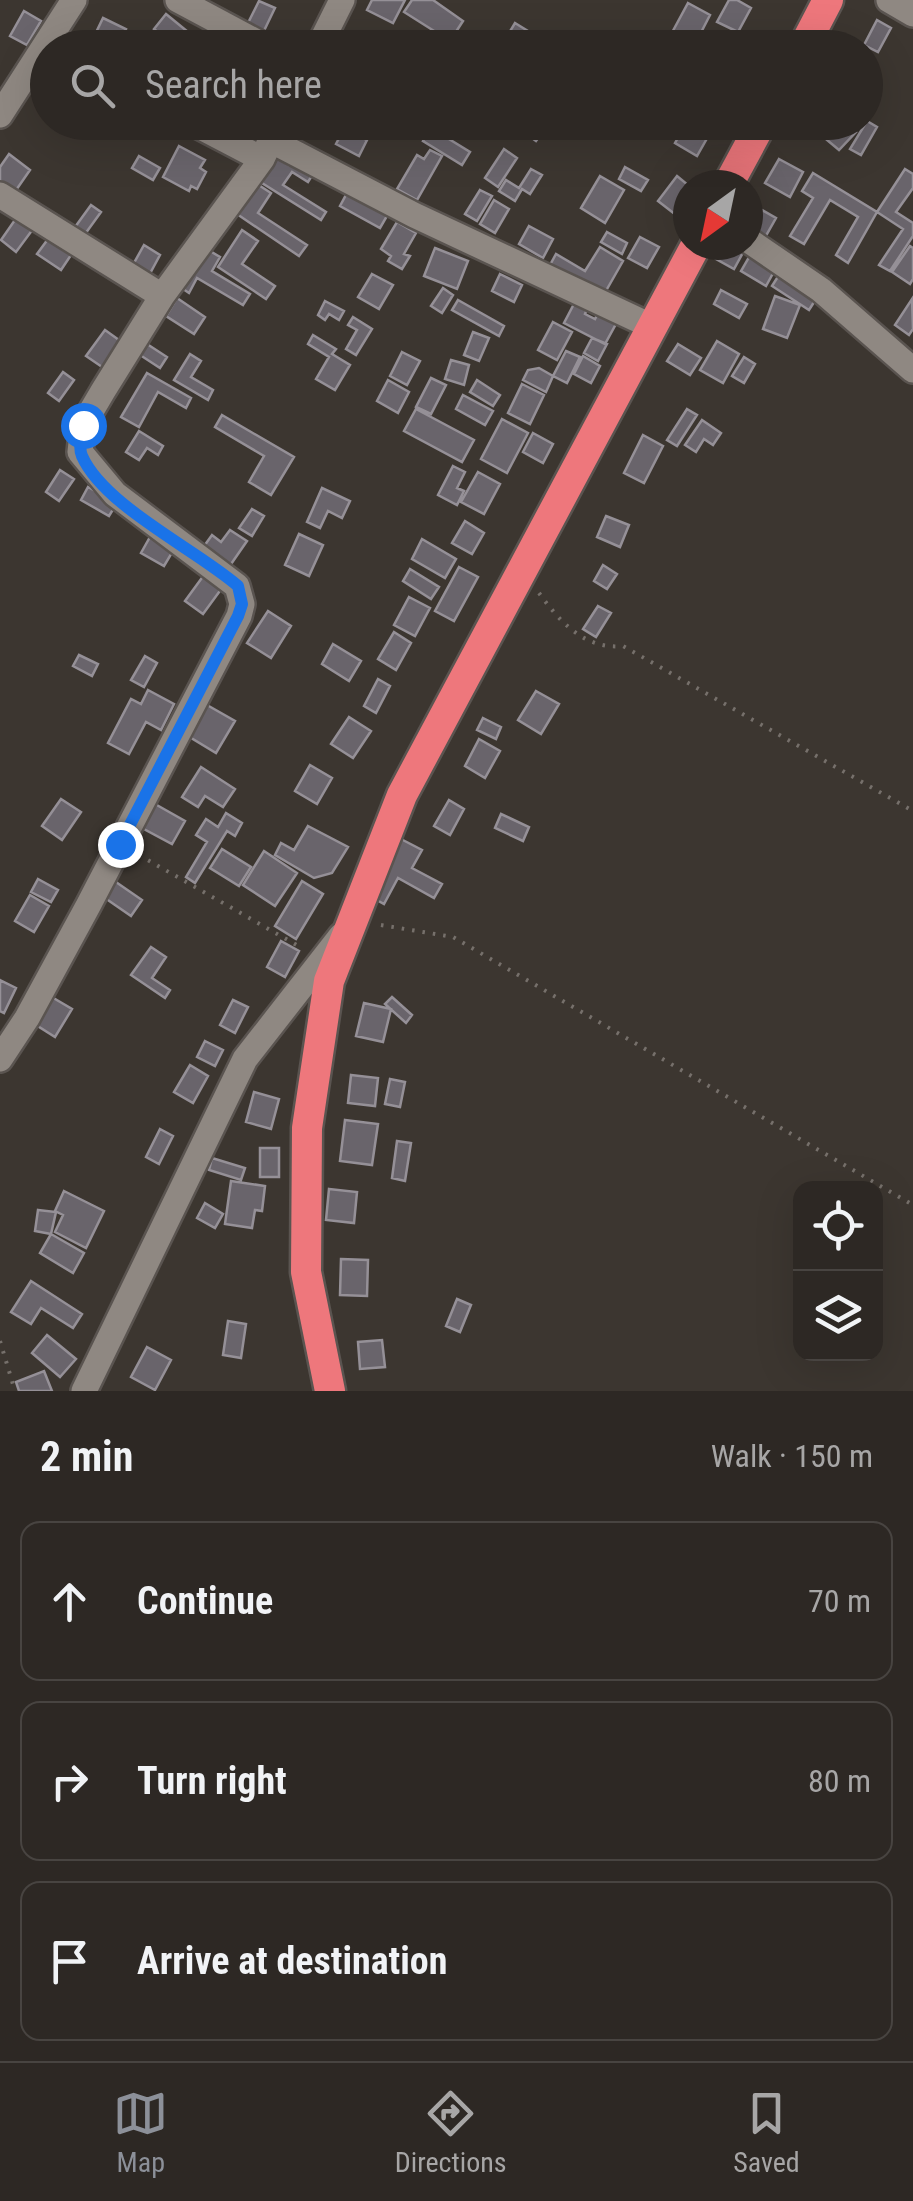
<!DOCTYPE html>
<html lang="en">
<head>
<meta charset="utf-8">
<style>
  body { margin:0; font-family:"Roboto Condensed",sans-serif; background:#393431; color:#f1f3f6 }
  .controls { position:absolute; right:30px; bottom:30px; display:grid; overflow:hidden; border-radius:20px; box-shadow:0 10px 40px #0002 }
  .controls button { width:90px; height:90px; display:grid; place-items:center; padding:0; border:0; border-bottom:2px solid #484441; background:#2d2824; color:#f1f3f6; font:50px sans-serif }
  .compass { position:absolute; left:673px; top:170px; width:90px; height:90px; border-radius:50%; background:#2d2824; box-shadow:0 10px 40px #0002; rotate:213deg }
  .stop { position:absolute; width:30px; height:30px; margin:-22px; border:8px solid #1a73e8; border-radius:50%; background:#fff }
  .stop.end { background:#1a73e8; border-color:#fff; box-shadow:0 2px 10px #0008 }
  .list { margin:0; padding:0; list-style:none }
  h2 { display:flex; justify-content:space-between; align-items:center; height:130px; margin:0; padding:0 40px; font-size:42px }
  h2 small { font-size:32px; font-weight:400; color:#a7a6a6 }
  .list li { display:grid; grid-template-columns:65px 1fr auto; gap:30px; align-items:center; box-sizing:border-box; height:160px; margin:0 20px 20px; padding:0 20px; border:2px solid #484441; border-radius:20px }
  .list b { display:block; font-size:38px; white-space:nowrap }
  .list em { font-size:32px; font-style:normal; color:#a7a6a6 }
  .icon { flex:none; width:55px; height:55px; fill:none; stroke:currentColor; stroke-width:2; stroke-linecap:round; stroke-linejoin:round }
  .map { position:relative; flex:none; width:913px; height:1391px; overflow:hidden }
  .search { position:absolute; background:#2d2824; box-shadow:0 10px 40px #0002; left:30px; right:30px; top:30px; height:110px; display:flex; align-items:center; gap:25px; box-sizing:border-box; padding:0 35px; border-radius:55px; color:#a7a6a6; font-size:38px }
  .sheet { height:670px; background:#2d2824 }
  nav { display:flex; justify-content:space-around; align-items:center; box-sizing:border-box; height:140px; border-top:2px solid #484441; background:#2d2824; font-size:28px; color:#a7a6a6 }
  nav a { display:grid; justify-items:center; gap:5px }
  nav .on { color:#8c9099 }
  .map>svg:first-child { display:block }
  .building { fill:#69646b; stroke:#959097; stroke-width:2.5 }
  .lines { fill:none; stroke-linecap:round; stroke-linejoin:round }
  .street-casing { stroke:#5a5450; stroke-width:30 }
  .highway-casing { stroke:#5a5450; stroke-width:35 }
  .path { stroke:#76706b; stroke-width:4; stroke-dasharray:2.5 8; stroke-linecap:butt }
  .street { stroke:#8f8882; stroke-width:25 }
  .highway { stroke:#ee777c; stroke-width:30 }
  .route { stroke:#1a73e8; stroke-width:12 }
</style>
</head>
<body>
<div class="map">
<svg width="913" height="1391" viewBox="0 0 913 1391">
  <rect width="100%" height="100%" fill="#3c3630"/>
  <path class="building" d="M372 0H405L393 23 367 10Z
    M412 0H433L463 21 450 41 404 12Z
    M729 0H737L751 8 738 32 717 22Z
    M259 1 275 8 261 37 245 29Z
    M688 3 710 15 693 48H682L668 40Z
    M24 11 41 21 27 45 10 36Z
    M166 14 188 32 176 47 154 29Z
    M103 18 126 29 118 48 89 47Z
    M877 20 891 28 878 52 864 45Z
    M515 23 536 36 529 48H500Z
    M867 121 877 127 861 155 850 149Z
    M532 122H550L536 141 525 133Z
    M687 122 710 133 697 156 675 143Z
    M819 122H845L856 132 839 150 814 129Z
    M431 128 470 152 462 165 423 141Z
    M344 129 367 140 359 156 336 144Z
    M179 146 205 160 200 168 206 172 197 189 191 186 189 191 163 177Z
    M504 149 517 158 498 187 485 178Z
    M430 150 442 156 417 200 397 189 417 155 424 159Z
    M269 152 289 165 292 161 313 174 308 182 292 172 283 185 326 212 321 220 254 178Z
    M9 154 30 170 12 196 0 187V167Z
    M139 156 160 168 153 180 132 168Z
    M779 159 803 172 790 197 765 183Z
    M625 167 648 180 641 191 619 179Z
    M531 169 542 175 530 194 522 189 515 201 499 191 506 180 519 188Z
    M905 169 913 174V188L896 212 913 223V236L890 271 879 265 903 229 877 212Z
    M813 173 877 212 848 263 836 255 858 217 830 200 804 244 790 236 813 198 802 191Z
    M600 176 624 190 605 223 581 208Z
    M677 176 688 185V199L676 215 658 201Z
    M251 180 271 193 258 213 307 245 299 256 231 210Z
    M480 190 492 196 477 221 465 214Z
    M347 193 387 216 380 228 340 206Z
    M494 200 509 209 495 233 480 224Z
    M748 202 776 218 763 241 748 233Z
    M91 205 101 212 80 241 70 234Z
    M17 217 33 229 16 252 1 240Z
    M397 222 416 233 404 254 410 256 402 269 388 261 391 256 381 249Z
    M529 226 553 239 543 258 519 244Z
    M242 230 258 241 242 264 275 286 266 299 218 267Z
    M607 232 627 243 622 254 601 242Z
    M640 237 659 247 647 268 628 258Z
    M48 239 71 255 61 270 37 254Z
    M144 245 160 255 147 279 130 270Z
    M724 245H736L745 249 734 269 716 259Z
    M910 246 913 248V279L910 284 892 272Z
    M600 247 623 261 603 296 550 265 556 254 585 271Z
    M205 248 220 257 212 271 250 294 243 305 197 278 189 293 177 285Z
    M435 248 468 261 457 289 424 276Z
    M752 252 777 266 766 286 741 271Z
    M372 274 393 285 379 309 358 297Z
    M500 274 522 285 514 302 492 291Z
    M779 275 816 299 809 310 772 286Z
    M443 288 453 295 442 313 431 306Z
    M721 290 747 304 739 318 714 304Z
    M775 296 800 305 787 338 763 329Z
    M177 298 205 317 194 334 166 316Z
    M912 299 913 329 909 335 895 325Z
    M458 300 504 326 499 336 452 310Z
    M325 301 344 311 339 320 329 314 325 320 318 315Z
    M575 302 587 309 585 314 595 319 598 313 617 322 605 344 564 323Z
    M353 317 372 329 356 355 346 349 357 330 348 325Z
    M553 322 572 332 557 360 538 350Z
    M105 330 126 345 108 371 86 356Z
    M473 332 489 338 479 361 464 355Z
    M313 335 336 349 332 354 350 365 335 390 316 379 329 357 308 344Z
    M592 338 607 344 598 361 584 353Z
    M717 341 739 354 723 383 700 370Z
    M147 344 167 357 160 368 140 355Z
    M678 344 701 358 690 375 667 361Z
    M566 351 580 357 567 383 553 376Z
    M402 352 420 361 407 385 390 376Z
    M190 354 201 361 191 377 213 390 208 400 174 380Z
    M583 356 600 366 591 383 574 374Z
    M744 357 755 364 744 383 732 376Z
    M451 360 469 365 464 385 445 379Z
    M539 368 553 376 546 392 523 380 528 370Z
    M63 372 74 380 59 401 48 393Z
    M147 373 191 398 186 408 158 392 139 427 121 417Z
    M431 378 446 385 431 414 416 407Z
    M388 380 409 392 398 413 377 401Z
    M477 380 500 395 493 406 470 392Z
    M522 384 544 395 530 424 508 413Z
    M463 395 493 411 485 425 456 409Z
    M416 409 474 440 462 462 404 431Z
    M687 409 697 415 677 446 667 440Z
    M222 415 294 457 271 495 249 482 264 456 215 427Z
    M502 419 528 433 507 473 481 459Z
    M702 420 721 433 713 445 704 439 696 452 685 445Z
    M139 431 163 446 158 455 147 448 139 460 126 452Z
    M533 433 553 444 543 463 523 452Z
    M643 435 663 446 644 483 624 473Z
    M453 466 465 472 457 488 464 491 457 505 438 495Z
    M60 470 74 479 59 501 46 492Z
    M478 472 500 484 484 514 461 502Z
    M88 487 117 503 109 516 81 500Z
    M322 488 350 501 342 518 328 511 320 528 307 522Z
    M252 509 264 516 252 536 239 528Z
    M606 516 629 525 620 547 597 537Z
    M465 521 484 533 472 554 452 543Z
    M230 530 247 541 229 567 202 549 212 535 221 542Z
    M299 534 323 545 309 576 285 565Z
    M150 537 173 551 164 566 141 553Z
    M422 539 456 559 445 578 412 559Z
    M603 565 617 574 607 589 594 581Z
    M459 567 478 577 454 621 435 611Z
    M410 569 439 587 431 599 403 581Z
    M204 575 222 588 203 614 185 601Z
    M409 597 430 608 415 636 394 625Z
    M598 606 611 613 596 637 583 629Z
    M268 611 291 626 271 658 247 643Z
    M394 632 411 643 396 670 378 659Z
    M333 644 361 661 349 681 322 664Z
    M79 655 98 664 92 676 73 666Z
    M145 656 157 663 144 687 131 680Z
    M378 679 390 686 376 713 364 706Z
    M148 690 174 704 161 730 146 722 129 754 108 743 131 699 141 704Z
    M536 691 559 704 541 734 518 720Z
    M207 705 235 721 216 753 188 736Z
    M349 717 371 731 353 758 331 744Z
    M483 718 501 727 496 739 477 730Z
    M479 739 500 751 485 778 465 766Z
    M310 765 332 778 317 804 295 791Z
    M201 767 235 789 223 807 205 796 198 807 182 797Z
    M61 799 81 812 62 840 42 826Z
    M449 800 464 809 450 835 434 826Z
    M155 804 185 821 172 844 142 828Z
    M226 813 242 823 235 836 227 831 195 883 186 877 207 842 196 835 206 819 218 827Z
    M501 814 529 827 523 841 495 828Z
    M308 826 348 847 332 873 314 878 275 855 281 843 294 850Z
    M399 838 422 850 412 868 442 884 434 898 398 878 384 904 368 895Z
    M222 849 251 867 239 886 210 868Z
    M264 851 297 873 275 906 243 885Z
    M38 879 58 890 51 902 31 892Z
    M113 880 142 900 131 916 102 896Z
    M302 881 323 894 296 939 275 926Z
    M30 895 49 906 34 932 15 921Z
    M281 941 299 951 285 977 267 967Z
    M151 947 166 957 152 978 170 990 165 998 131 975Z
    M0 980 16 988 4 1013 0 1011Z
    M50 996 72 1009 55 1037 33 1023Z
    M392 997 412 1015 406 1023 385 1004Z
    M233 1000 248 1007 235 1033 220 1025Z
    M364 1003 391 1009 383 1042 356 1036Z
    M205 1041 223 1050 215 1066 197 1057Z
    M190 1065 208 1076 193 1103 174 1092Z
    M351 1075 378 1078 375 1106 348 1103Z
    M390 1079 405 1082 400 1107 385 1104Z
    M254 1092 279 1099 271 1129 246 1122Z
    M345 1120 378 1124 372 1165 340 1161Z
    M160 1129 173 1136 159 1164 146 1157Z
    M397 1141 411 1143 405 1181 392 1178Z
    M260 1148H279V1177H260Z
    M212 1158 245 1168 241 1180 209 1170Z
    M231 1181 265 1186 262 1211 255 1210 252 1228 225 1224Z
    M329 1189 357 1192 354 1223 326 1220Z
    M64 1191 104 1211 86 1248 55 1232 63 1215 55 1211Z
    M205 1203 223 1214 215 1228 197 1218Z
    M38 1210 56 1212 51 1234 35 1231Z
    M51 1234 84 1253 73 1273 40 1253Z
    M341 1259 368 1260 367 1296 340 1295Z
    M31 1281 82 1314 73 1328 41 1308 31 1324 11 1312Z
    M457 1299 471 1305 460 1332 446 1326Z
    M228 1321 246 1324 241 1358 223 1355Z
    M47 1335 76 1359 60 1377 32 1353Z
    M382 1340 385 1367 360 1369 358 1342Z
    M147 1347 171 1360 155 1390 131 1377Z
    M44 1371 52 1391H19L16 1382Z"/>
  <g class="lines">
    <defs>
      <path id="street" d="M178 0 268 48
        M889 0 913 14
        M318 48 342 0
        M0 115 74 0
        M191 122 262 159
        M270 140 414 215 653 327
        M0 195 162 296
        M748 240 821 290 913 370
        M0 1059 27 1018 88 906 239 616 242 604 237 586 115 494 80 452 83 425 103 391 162 296 262 159 279 122
        M84 1391 245 1059 341 936"/>
      <path id="highway" d="M803 48 828 0
        M728 185 762 122
        M330 1391 306 1272 307 1128 329 981 402 795 696 245"/>
    </defs>
    <use href="#street" class="street-casing"/>
    <use href="#highway" class="highway-casing"/>
    <path class="path" d="M539 593C560 622 585 650 623 646L913 811
      M139 855 300 947
      M381 925 453 937 913 1205
      M0 1341 15 1391"/>
    <use href="#street" class="street"/>
    <use href="#highway" class="highway"/>
  </g>
  <g class="lines">
    <path class="route" d="M83 425C82 435 78 447 82 456 104 506 197 550 238 586L242 604 238 616 120 844"/>
  </g>
</svg>
<div class="controls">
<button><svg class="icon" aria-label="locate" viewBox="0 0 24 24"><circle cx="12" cy="12" r="6"/><path d="M12 2v4M12 18v4M2 12h4M18 12h4"/></svg></button>
<button><svg class="icon" aria-label="layers" viewBox="0 0 24 24"><path d="M12 4l9 5-9 5-9-5zM3 14l9 5 9-5"/></svg></button>
</div>
<svg class="compass" viewBox="-18 -18 36 36"><path d="M0-13l5 13h-10z" fill="#e53935"/><path d="M0 13l5-13h-10z" fill="#a7a6a6"/></svg>
<div class="stop" style="left:83px;top:425px"></div>
<div class="stop end" style="left:120px;top:844px"></div>
<div class="search"><svg class="icon" aria-label="search" viewBox="0 0 24 24"><circle cx="10" cy="10" r="6"/><path d="M15 15l6 6"/></svg>Search here</div>
</div>
<section class="sheet">
<h2>2 min<small>Walk · 150 m</small></h2>
<ul class="list">
<li><svg class="icon" aria-label="ahead" viewBox="0 0 24 24"><path d="M12 20V5M6 11l6-6 6 6"/></svg><div><b>Continue</b></div><em>70 m</em></li>
<li><svg class="icon" aria-label="right" viewBox="0 0 24 24"><path d="M7 20v-9h11M14 6l5 5-5 5"/></svg><div><b>Turn right</b></div><em>80 m</em></li>
<li><svg class="icon" aria-label="arrive" viewBox="0 0 24 24"><path d="M6 21V4h12l-3 4 3 4H6"/></svg><div><b>Arrive at destination</b></div></li>
</ul>
</section>
<nav>
<a class="on"><svg class="icon" aria-label="map" viewBox="0 0 24 24"><path d="M3 6l6-2 6 2 6-2v14l-6 2-6-2-6 2zM9 4v14M15 6v14"/></svg>Map</a>
<a><svg class="icon" aria-label="directions" viewBox="0 0 24 24"><path d="M12 3l9 9-9 9-9-9zM9 14v-3h6M13 9l2 2-2 2"/></svg>Directions</a>
<a><svg class="icon" aria-label="saved" viewBox="0 0 24 24"><path d="M7 4h10v16l-5-4-5 4z"/></svg>Saved</a>
</nav>
</body>
</html>
